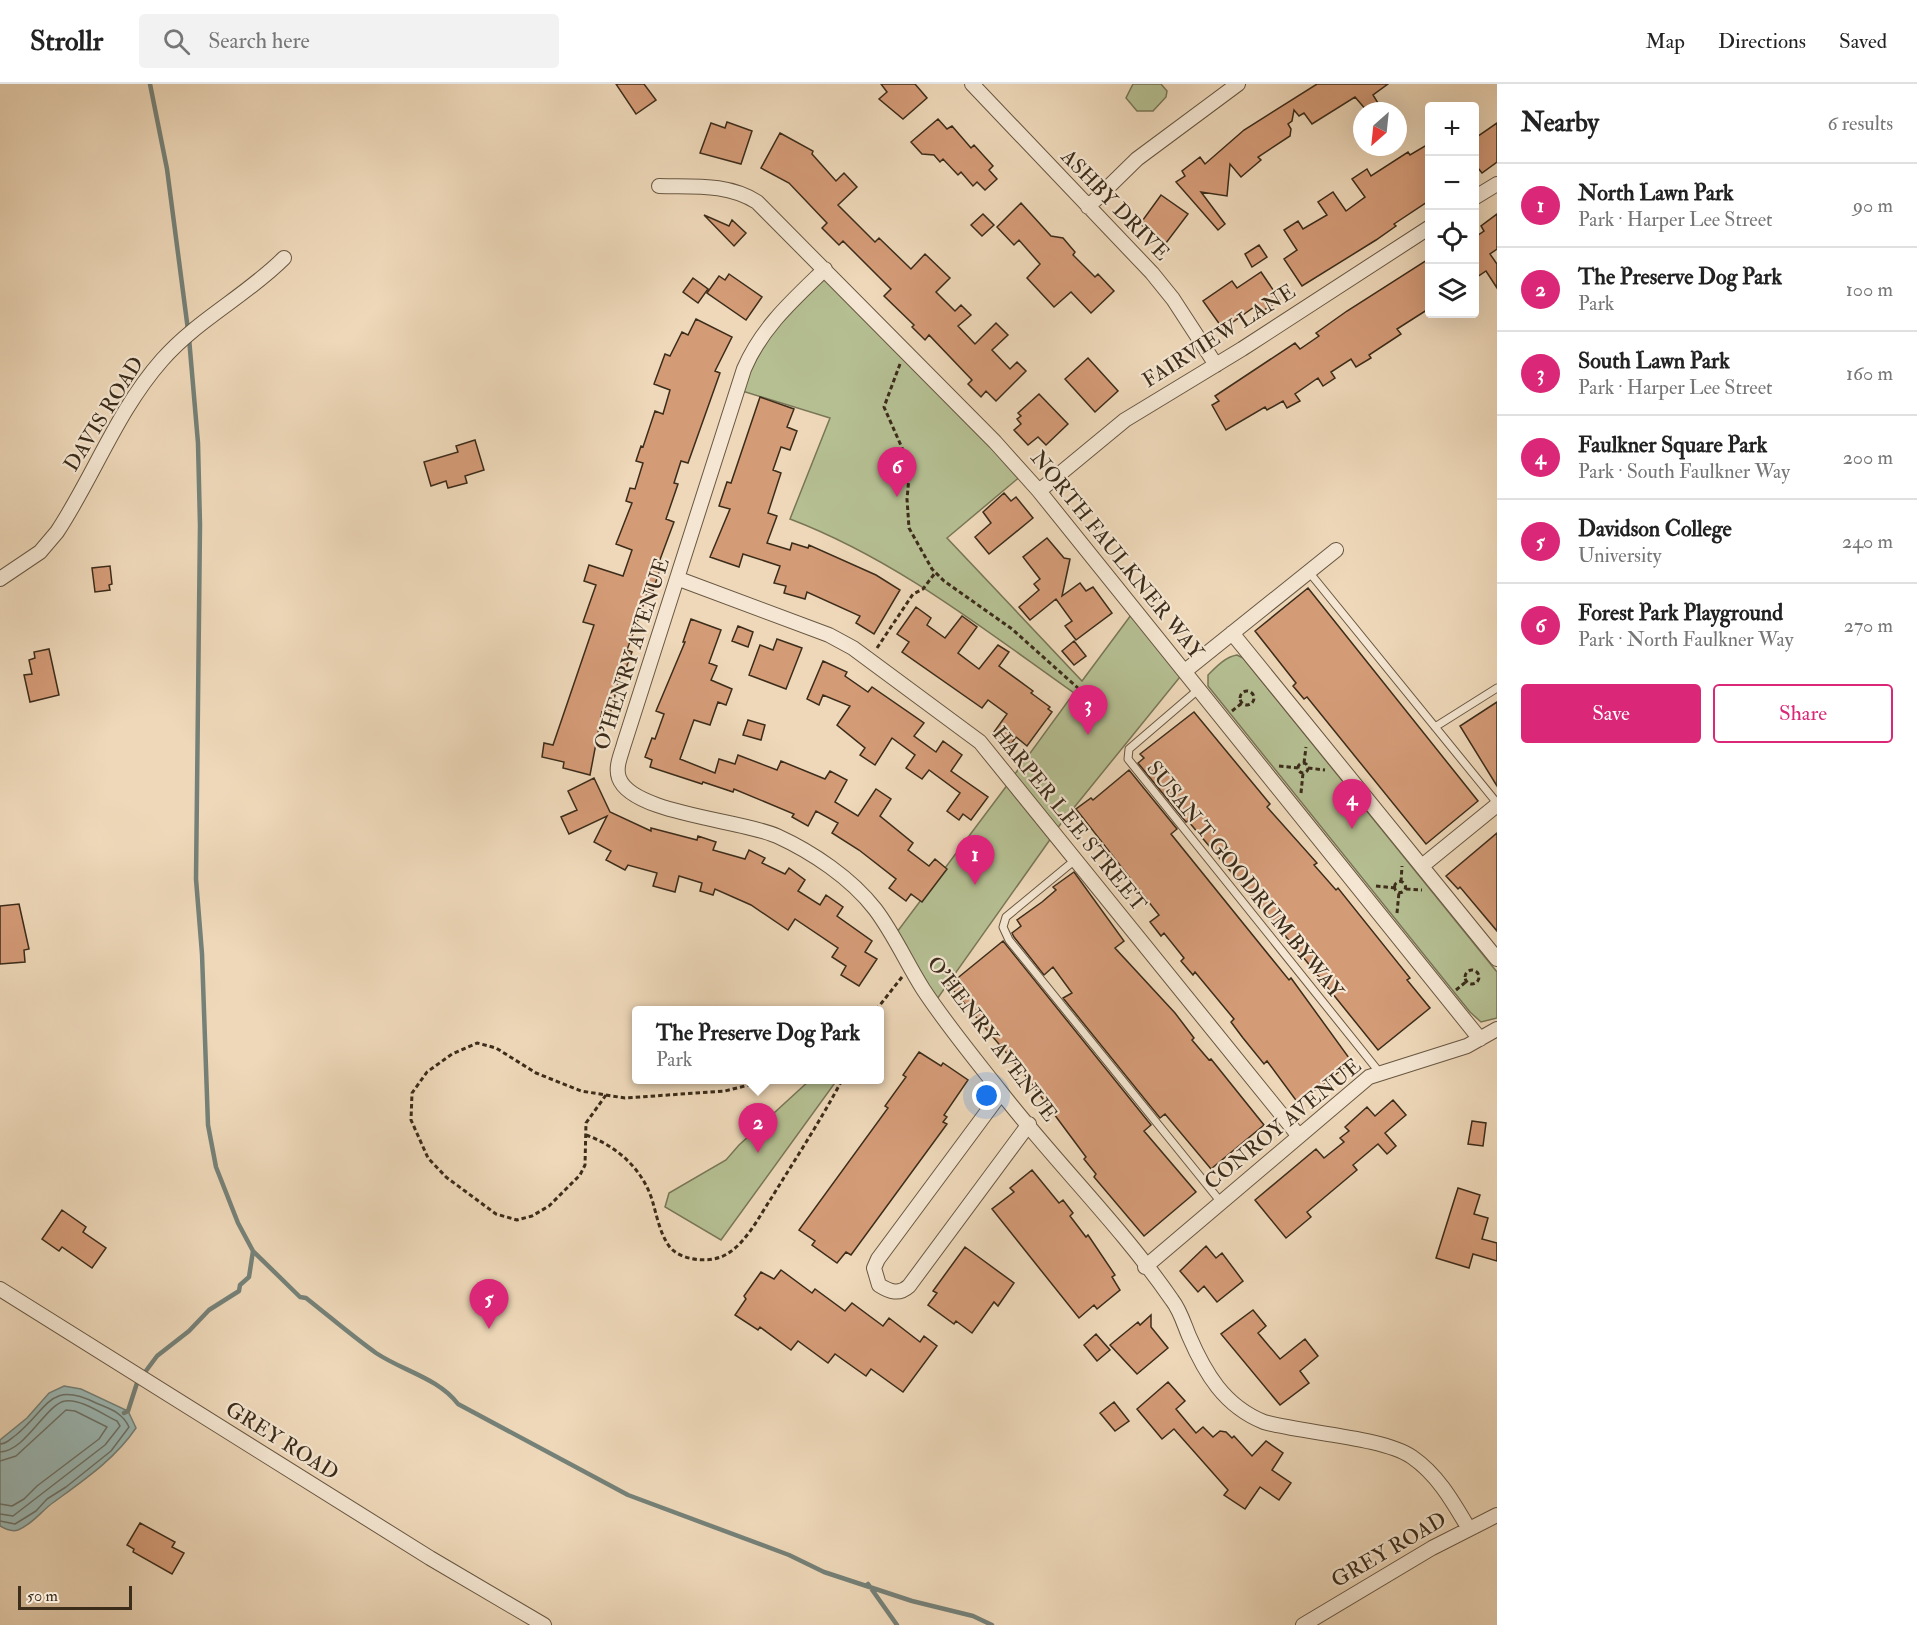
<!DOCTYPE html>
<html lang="en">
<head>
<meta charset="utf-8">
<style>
  body { margin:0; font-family:"IM FELL Double Pica",serif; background:#f2f2f2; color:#222 }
  .controls { position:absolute; right:18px; top:18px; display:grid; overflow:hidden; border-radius:6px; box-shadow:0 6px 24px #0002 }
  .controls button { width:54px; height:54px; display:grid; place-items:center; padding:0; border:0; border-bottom:2px solid #e0e0e0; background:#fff; color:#222; font:30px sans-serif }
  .compass { position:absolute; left:1353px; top:18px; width:54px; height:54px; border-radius:50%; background:#fff; box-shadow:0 6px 24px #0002; rotate:207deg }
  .scale { position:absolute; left:18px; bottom:15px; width:114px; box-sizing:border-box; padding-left:6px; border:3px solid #3c2c1a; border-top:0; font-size:16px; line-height:21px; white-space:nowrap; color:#3c2c1a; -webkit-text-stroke:4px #f4e6d2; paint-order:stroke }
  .you { position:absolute; left:987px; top:1012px; width:21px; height:21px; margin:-15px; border:4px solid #fff; border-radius:50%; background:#1a73e8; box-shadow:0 0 0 9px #1a73e833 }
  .badge { display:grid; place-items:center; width:39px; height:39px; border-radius:50%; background:#db2777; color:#fff; font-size:20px; font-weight:700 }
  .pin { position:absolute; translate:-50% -50px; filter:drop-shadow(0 2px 3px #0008) }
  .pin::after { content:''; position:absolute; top:32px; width:21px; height:18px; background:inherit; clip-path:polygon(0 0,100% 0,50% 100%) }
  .popup { position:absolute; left:632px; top:922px; width:252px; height:78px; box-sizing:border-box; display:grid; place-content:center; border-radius:6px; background:#fff; filter:drop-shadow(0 2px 4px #0005); font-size:20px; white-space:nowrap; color:#767676 }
  .popup b { font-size:22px; color:#222 }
  .popup::after { content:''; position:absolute; left:50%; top:100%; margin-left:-12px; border:12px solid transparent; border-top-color:#fff }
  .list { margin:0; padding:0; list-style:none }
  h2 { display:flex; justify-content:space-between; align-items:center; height:78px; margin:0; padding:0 24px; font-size:26px }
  h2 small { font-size:20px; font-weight:400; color:#767676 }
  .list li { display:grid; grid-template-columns:39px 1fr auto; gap:18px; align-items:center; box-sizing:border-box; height:84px; padding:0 24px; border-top:2px solid #e0e0e0 }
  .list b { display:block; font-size:22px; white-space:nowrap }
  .list p { margin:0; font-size:20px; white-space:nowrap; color:#767676 }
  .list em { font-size:20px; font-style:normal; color:#767676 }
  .actions { display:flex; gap:12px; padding:18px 24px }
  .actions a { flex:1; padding:14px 0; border:2px solid #db2777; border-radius:6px; text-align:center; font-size:21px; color:#db2777 }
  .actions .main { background:#db2777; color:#fff }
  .icon { flex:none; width:33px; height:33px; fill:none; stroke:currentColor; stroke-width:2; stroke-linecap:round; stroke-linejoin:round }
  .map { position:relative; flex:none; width:1497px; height:1541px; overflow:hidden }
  header { display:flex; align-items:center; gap:36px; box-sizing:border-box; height:84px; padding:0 30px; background:#fff; border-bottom:2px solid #e0e0e0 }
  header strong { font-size:28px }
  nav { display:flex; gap:33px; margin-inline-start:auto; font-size:21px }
  .search { width:420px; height:54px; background:#f2f2f2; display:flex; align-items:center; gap:15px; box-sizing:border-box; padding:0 21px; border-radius:6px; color:#767676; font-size:22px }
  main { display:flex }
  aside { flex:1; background:#fff }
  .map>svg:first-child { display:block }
  .green { fill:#b5bf92; stroke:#787656; stroke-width:1.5 }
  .water { fill:#9bb9b6; stroke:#758178; stroke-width:1.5 }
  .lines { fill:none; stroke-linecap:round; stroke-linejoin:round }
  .shore { stroke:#6c7268; stroke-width:1.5 }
  .stream { stroke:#758178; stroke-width:4.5 }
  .building { fill:#d49b77; stroke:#3c2c1a; stroke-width:1.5 }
  .service-casing { stroke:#685742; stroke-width:9 }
  .minor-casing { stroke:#685742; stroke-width:16 }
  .path { stroke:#3c2c1a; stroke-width:3; stroke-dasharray:4.5 3; stroke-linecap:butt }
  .service { stroke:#f4e6d2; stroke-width:7 }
  .minor { stroke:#f4e6d2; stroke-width:14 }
  .labels { text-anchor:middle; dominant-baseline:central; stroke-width:4.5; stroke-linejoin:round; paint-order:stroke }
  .street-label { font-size:21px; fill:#3c2c1a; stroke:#f4e6d2 }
</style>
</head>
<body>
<header>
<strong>Strollr</strong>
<div class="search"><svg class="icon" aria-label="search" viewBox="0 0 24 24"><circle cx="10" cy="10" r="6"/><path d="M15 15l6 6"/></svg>Search here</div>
<nav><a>Map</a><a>Directions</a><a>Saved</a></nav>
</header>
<main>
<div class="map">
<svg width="1497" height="1541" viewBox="0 0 1497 1541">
  <rect width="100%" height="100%" fill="#eed8b9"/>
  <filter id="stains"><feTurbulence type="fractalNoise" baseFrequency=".00333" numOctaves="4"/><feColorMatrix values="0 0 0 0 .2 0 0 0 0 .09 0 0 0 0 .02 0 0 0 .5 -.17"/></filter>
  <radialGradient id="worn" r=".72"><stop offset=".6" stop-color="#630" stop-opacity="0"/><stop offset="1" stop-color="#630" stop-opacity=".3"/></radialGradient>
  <path class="green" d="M1133 0H1161L1167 7 1166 13 1153 27H1137L1126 14Z
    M825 187 1022 391 947 454 1082 597 1134 527 1184 588 1055 747 1012 694 1074 609C982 544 895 475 790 435L830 334 739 306 754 268Z
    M1237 571 1243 574 1497 888V934L1481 938 1470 928 1208 602V591C1216 583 1225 573 1237 571Z
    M1011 696 1054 750 935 918 894 852Z
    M810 996H837L721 1156 665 1123 669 1109 726 1076 739 1061Z"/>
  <path class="water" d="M64 1302 81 1305 128 1327 136 1344C115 1375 84 1396 54 1418 42 1426 33 1440 18 1446 12 1448 5 1445 0 1442V1356L27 1334 49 1309Z"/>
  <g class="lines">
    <path class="shore" d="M0 1360C7 1360 10 1355 16 1351 49 1324 49 1296 96 1319 110 1325 122 1328 129 1343L111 1367 66 1403 47 1415 36 1427 15 1440 0 1437
      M0 1368C26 1367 46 1320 65 1317 80 1314 104 1331 117 1337L120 1342 105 1361 13 1432 0 1430
      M0 1377 16 1372 66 1326 75 1327 107 1343 99 1355 37 1402 24 1415 12 1422 0 1420"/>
    <path class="stream" d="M150 0 167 85 188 246
      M189 254 198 359 200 441 196 795 202 870 208 1041 216 1083 238 1139 253 1167 300 1213 306 1214C329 1232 352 1252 376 1269 403 1287 438 1294 458 1320L628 1411 789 1471 824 1488 912 1517 973 1532 992 1541
      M124 1329 128 1327 137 1299 157 1272 189 1247 209 1226 239 1207 240 1201 249 1193 253 1167
      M868 1500 897 1541"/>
  </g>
  <path class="building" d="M616 0H644L656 16 636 30Z
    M881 0H915L927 14 903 35 879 15 887 8Z
    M1317 0H1388L1373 11 1378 19 1367 27 1355 13 1312 40 1304 29 1299 32 1294 26 1292 37 1288 40 1291 45 1290 52 1258 73 1261 76 1241 93 1230 80 1227 112 1201 108 1225 140 1218 146 1176 98 1185 92 1182 87 1200 73 1205 80 1244 46Z
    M938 35 947 45 952 42 971 64 974 61 993 82 989 86 997 95 985 106 977 98 973 102 961 88 958 91 943 75 940 78 934 71 922 70 911 58Z
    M727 38 752 47 741 80 700 69 711 39 725 44Z
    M1497 39V78L1482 89 1474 79V55Z
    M780 49 813 67 812 70 836 97 844 89 857 103 838 121 875 158 879 154 911 185 925 170 950 194 936 208 955 227 961 221 971 231 958 242 975 260 996 239 1008 251 992 266 1010 285 1017 278 1026 287 996 317 986 307 981 313 968 300 972 296 929 251 925 256 912 243 914 241 884 212 891 205 843 157 839 161 822 144 827 139 789 99 761 84Z
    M1430 59V116L1394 140 1396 142 1376 156 1302 202 1284 175 1297 166 1284 146 1298 137 1303 145 1327 131 1318 118 1333 108 1346 127 1365 113 1352 95 1367 85 1371 92 1408 68 1410 71Z
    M1161 111 1188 130 1166 159 1140 140Z
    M1021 119 1051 152 1063 154 1075 168 1073 171 1095 193 1098 190 1114 207 1091 229 1071 208 1054 223 1027 194 1040 180 1019 156 1014 161 997 143Z
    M983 130 994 141 982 152 971 141Z
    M1497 130V165L1490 170 1497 180V204L1486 187 1474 195V154L1484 147 1481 142Z
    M704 131 729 142 732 136 746 149 734 162Z
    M1259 161 1267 173 1252 183 1245 170Z
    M1430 174V224L1397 245 1401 250 1369 271 1371 274 1356 283 1351 275 1331 288 1335 294 1323 302 1318 294 1295 310 1300 317 1287 324 1283 317 1267 326 1265 323 1226 346 1212 321 1219 317 1215 312 1295 259 1300 265 1319 252 1316 249 1347 227Z
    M1261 188 1280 216 1261 228 1257 221 1223 245 1203 217 1232 197 1237 204Z
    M729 190 762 213 746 236 707 209 719 192 725 196Z
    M693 194 708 205 698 219 683 208Z
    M696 235 732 253 715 287 720 289 688 379 681 377 674 399 678 400 666 435 674 438 658 481 661 482 653 507 649 505 627 566 632 568 624 590 621 589 610 630 602 628 590 691 563 684 564 678 542 673 544 659 553 661 594 541 583 538 596 501 584 497 589 481 623 492 632 466 616 460 632 419 626 417 630 404 635 405 643 379 636 377 641 362 643 363 655 327 663 330 670 306 654 300 665 270 670 272 682 248 688 251Z
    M1088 274 1118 307 1095 328 1065 295Z
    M1039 310 1068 340 1046 361 1038 353 1028 361 1014 346 1021 340 1017 335 1021 332 1018 329Z
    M760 313 794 325 787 343 797 347 790 366 781 363 773 386 781 389 768 429 777 432 767 459 790 466 792 459 808 464 809 461 876 491 900 506 874 550 856 539 860 532 807 508 805 515 784 509 786 502 774 499 780 482 743 470 739 483 710 473 730 425 719 422 727 398 731 399Z
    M475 356 484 386 465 392 467 399 448 404 446 397 431 402 424 378 458 368 456 362Z
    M1004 409 1011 417 1016 413 1033 434 989 470 975 453 991 439 983 428Z
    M1047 454 1064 474 1070 475 1062 512 1080 499 1086 507 1093 503 1112 529 1076 556 1065 542 1072 537 1056 515 1030 536 1019 523 1039 506 1034 500 1040 495 1023 473Z
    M110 482 112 500 109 501 110 506 95 508 92 484Z
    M1308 504 1478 717 1426 760 1307 613 1304 615 1293 602 1296 599 1255 547Z
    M916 523 931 534 927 541 945 554 962 532 977 543 958 569 979 585 998 561 1009 568 999 582 1033 607 1031 609 1050 623 1048 625 1052 628 1027 662 1016 653 1011 660 994 648 1007 630 988 616 982 624 902 568 909 558 897 550Z
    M691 535 721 546 709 579 717 582 711 596 732 605 726 621 718 618 710 641 694 636 680 675 715 689 719 675 735 680 738 671 777 686 781 677 825 695 830 687 847 696 835 718 858 732 876 705 891 715 880 732 913 759 908 766 929 782 935 775 947 785 922 818 911 810 906 817 889 804 896 795 859 766 832 749 838 739 816 727 808 742 792 733 794 730 734 705 733 708 703 698 702 700 650 683 652 676 645 673 652 654 655 655 664 630 656 627 685 558H683Z
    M738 542 753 548 748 563 732 557Z
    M777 555 802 564 786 605 749 591 760 561 773 566Z
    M1074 557 1086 572 1074 581 1062 567Z
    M49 565 59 611 30 618 24 591 32 590 29 576 35 574 34 568Z
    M823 577 847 588 845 592 868 608 872 603 924 639 914 652 936 668 943 657 962 671 951 687 988 713 971 736 963 730 959 736 947 727 960 709 929 686 922 695 906 684 915 671 892 654 875 681 860 671 865 664 837 641 850 622 823 611 819 621 807 615Z
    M1497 618V702L1460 642Z
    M1194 628 1270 720 1267 723 1317 779 1314 781 1336 806 1338 804 1410 894 1407 896 1430 924 1378 966 1303 873 1188 737 1186 738 1138 679 1144 674 1140 670Z
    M748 636 765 641 761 656 743 651Z
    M1129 686 1177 745 1171 750 1289 896 1291 894 1352 978 1298 1019 1267 977 1264 980 1243 954 1231 938 1234 935 1195 888 1193 891 1181 877 1184 874 1164 849 1161 852 1150 838 1159 831 1076 725 1091 714 1093 716Z
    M594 694 610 728 651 747V744L697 756 698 752 716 758 713 766 745 775 749 766 765 774 762 779 785 790 789 784 805 796 798 807 820 821 826 811 843 823 837 832 872 857 865 868 877 875 859 902 841 891 846 882 832 873 838 864 795 835 788 846 751 821 715 805 713 811 700 807 702 799 679 792 675 808 653 802 657 789 628 781 625 786 606 776 611 767 594 758 607 732 569 750 561 733 577 726 568 707Z
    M1497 749V847L1460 803 1458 805 1446 792Z
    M1074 788 1124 857 1115 864 1175 929 1194 954 1192 956 1209 976 1211 975 1264 1041 1211 1085 1165 1030 1160 1034 1063 914 1072 909 1053 883 1044 891 1014 853 1012 849 1021 842 1017 836 1042 818 1056 806 1053 803Z
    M19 820 29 865 24 866 25 878 0 880V822Z
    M1003 857 1151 1041 1144 1047 1196 1108 1144 1152 1094 1093 1096 1090 1084 1075 1086 1073 1025 991 949 901Z
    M919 968 941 982 943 979 968 996 944 1031 947 1033 943 1038 947 1040 851 1171 846 1168 837 1179 812 1161 815 1157 799 1146 888 1024 885 1022 906 993 903 991Z
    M1393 1016 1406 1031 1385 1049 1396 1062 1387 1070 1378 1060 1353 1081 1357 1086 1307 1128 1311 1133 1286 1154 1255 1116 1316 1065 1324 1074 1344 1058 1340 1054 1349 1047 1345 1043 1367 1023 1375 1032Z
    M1472 1037 1486 1039 1483 1062 1468 1060Z
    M1032 1086 1059 1119 1063 1116 1073 1129 1070 1132 1086 1153 1088 1151 1115 1191 1112 1193 1120 1206 1097 1225 1094 1221 1079 1234 992 1125 1014 1108 1010 1104Z
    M1458 1104 1480 1111 1474 1130 1488 1134 1482 1155 1497 1159V1177L1473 1170 1469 1184 1436 1174Z
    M62 1126 86 1143 83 1148 106 1164 92 1184 62 1163 59 1167 42 1155Z
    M1206 1162 1216 1174 1222 1169 1243 1197 1217 1218 1204 1202 1198 1208 1180 1187Z
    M965 1163 1014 1199 998 1222 994 1218 972 1249 956 1237 954 1240 928 1221 937 1209 933 1207Z
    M781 1186 812 1209 815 1205 845 1227 852 1219 883 1242 889 1234 920 1258 924 1252 937 1262 903 1308 871 1285 866 1292 835 1270 828 1279 798 1257 791 1266 760 1243 758 1246 735 1231 746 1215 744 1212 761 1188 774 1195Z
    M1253 1226 1266 1242 1258 1249 1280 1275 1305 1255 1318 1272 1300 1287 1309 1299 1280 1321 1221 1250Z
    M1151 1231V1243L1168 1264 1137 1290 1110 1261 1138 1238 1140 1241Z
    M1096 1250 1110 1266 1097 1277 1084 1261Z
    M1168 1298 1185 1317 1176 1325 1196 1349 1203 1343 1213 1353 1220 1347 1226 1348 1232 1354 1234 1352 1252 1372 1266 1357 1283 1369 1272 1386 1291 1399 1279 1416 1260 1403 1245 1425 1224 1411 1228 1406 1174 1345 1162 1355 1137 1325Z
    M1114 1318 1129 1337 1115 1347 1100 1329Z
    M140 1439 175 1458 172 1463 184 1469 172 1490 133 1468 134 1465 127 1461Z"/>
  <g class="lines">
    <defs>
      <path id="service" d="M1309 488 1497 719
        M1199 605 1129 665 1128 675 1380 989
        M1435 643 1497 604
        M1075 776 1006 833 1003 843 1009 856 1220 1117"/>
      <path id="minor" d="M972 0 1152 189 1173 215 1216 281
        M659 102C693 103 727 99 757 118L995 358 1039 407 1480 955
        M1474 114 1497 100
        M1088 123 1137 75 1238 0
        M825 185C793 216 762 243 744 285L624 660C621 671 615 683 619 694 632 730 743 736 777 752 812 768 851 794 875 825 894 850 906 878 923 905 946 940 974 974 1000 1007 1055 1078 1121 1142 1172 1216 1180 1226 1184 1240 1189 1252 1205 1289 1224 1322 1264 1338 1302 1349 1383 1353 1412 1373 1438 1391 1453 1418 1469 1445
        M1039 407 1125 336 1242 265 1430 143
        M0 495 40 468 57 448C94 392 117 327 162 276 197 236 246 212 284 174
        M679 495 829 551 853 564 980 658 1298 1051
        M1232 549 1497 875
        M1185 587 1336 466
        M1422 782 1497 721
        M1001 1009 878 1175 874 1184 879 1201C890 1208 899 1211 909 1202L1029 1040
        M1145 1183 1369 993 1467 962 1497 945
        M0 1205 430 1474 544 1541
        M1303 1541 1432 1464 1497 1431"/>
    </defs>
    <use href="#service" class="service-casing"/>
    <use href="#minor" class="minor-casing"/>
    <path class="path" d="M900 280 884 323 910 382 907 415 909 444 932 485 944 497 1012 545 1078 604
      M877 564 913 510 923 505 935 489
      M1240 614a7 7 0 1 1 14 0a7 7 0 1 1-14 0Z
      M1232 627 1242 619
      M1304 679 1306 663
      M1298 684a5 5 0 1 1 10 0a5 5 0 1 1-10 0Z
      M1279 682 1298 684
      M1308 684 1325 686
      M1301 709 1303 689
      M1394.5 803a5.5 5.5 0 1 1 11 0a5.5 5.5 0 1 1-11 0Z
      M1401 798 1402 782
      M1376 802 1395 804
      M1406 805 1422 806
      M1397 829 1399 808
      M1465 893a7 7 0 1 1 14 0a7 7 0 1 1-14 0Z
      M1456 906 1467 897
      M876 926 902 893
      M606 1011 586 1039 585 1081 580 1091 549 1122 532 1132 517 1136 496 1130 446 1093 428 1074 411 1036 412 1009 427 988 452 970 477 959 496 964 536 989 581 1007 606 1011 625 1014 725 1007 769 996
      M586 1051C617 1062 644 1086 653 1119 657 1133 660 1149 669 1162 680 1177 711 1180 727 1170 747 1158 760 1131 772 1113 796 1074 821 1036 842 996"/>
    <use href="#service" class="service"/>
    <use href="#minor" class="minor"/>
  </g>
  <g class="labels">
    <g class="street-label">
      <text transform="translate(1115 121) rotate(46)">ASHBY DRIVE</text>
      <text transform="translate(1219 252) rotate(-32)">FAIRVIEW LANE</text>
      <text transform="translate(104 330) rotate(-58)">DAVIS ROAD</text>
      <text transform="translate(1117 471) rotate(51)">NORTH FAULKNER WAY</text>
      <text transform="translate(632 570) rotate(-72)">O'HENRY AVENUE</text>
      <text transform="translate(1069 735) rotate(51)">HARPER LEE STREET</text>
      <text transform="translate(1245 796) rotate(51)">SUSAN T GOODRUM BYWAY</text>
      <text transform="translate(992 955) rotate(53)">O'HENRY AVENUE</text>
      <text transform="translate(1283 1040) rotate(-39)">CONROY AVENUE</text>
      <text transform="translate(282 1357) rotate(32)">GREY ROAD</text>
      <text transform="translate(1389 1466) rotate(-30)">GREY ROAD</text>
    </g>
  </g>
  <rect width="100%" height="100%" filter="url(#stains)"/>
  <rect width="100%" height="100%" fill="url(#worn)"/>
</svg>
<div class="controls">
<button>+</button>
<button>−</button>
<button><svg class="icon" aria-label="locate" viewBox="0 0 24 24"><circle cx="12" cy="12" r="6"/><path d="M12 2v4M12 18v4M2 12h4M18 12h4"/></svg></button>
<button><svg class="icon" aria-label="layers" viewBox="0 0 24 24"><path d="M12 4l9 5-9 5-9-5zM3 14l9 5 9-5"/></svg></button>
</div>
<svg class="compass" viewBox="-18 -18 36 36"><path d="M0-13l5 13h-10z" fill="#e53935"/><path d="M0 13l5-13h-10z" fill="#767676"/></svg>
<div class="scale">50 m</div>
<div class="you"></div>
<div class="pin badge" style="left:975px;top:801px">1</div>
<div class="pin badge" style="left:758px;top:1069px">2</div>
<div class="popup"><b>The Preserve Dog Park</b>Park</div>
<div class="pin badge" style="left:1088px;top:651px">3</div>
<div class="pin badge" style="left:1352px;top:745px">4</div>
<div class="pin badge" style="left:489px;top:1245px">5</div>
<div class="pin badge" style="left:897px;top:413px">6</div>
</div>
<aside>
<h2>Nearby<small>6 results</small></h2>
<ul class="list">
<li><span class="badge">1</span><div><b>North Lawn Park</b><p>Park · Harper Lee Street</p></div><em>90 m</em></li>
<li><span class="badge">2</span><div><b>The Preserve Dog Park</b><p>Park</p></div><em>100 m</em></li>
<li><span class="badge">3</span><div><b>South Lawn Park</b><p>Park · Harper Lee Street</p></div><em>160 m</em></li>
<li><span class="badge">4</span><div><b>Faulkner Square Park</b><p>Park · South Faulkner Way</p></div><em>200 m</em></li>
<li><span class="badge">5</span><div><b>Davidson College</b><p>University</p></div><em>240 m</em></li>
<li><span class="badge">6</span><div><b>Forest Park Playground</b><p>Park · North Faulkner Way</p></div><em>270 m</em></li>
</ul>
<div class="actions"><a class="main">Save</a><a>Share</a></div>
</aside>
</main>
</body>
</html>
